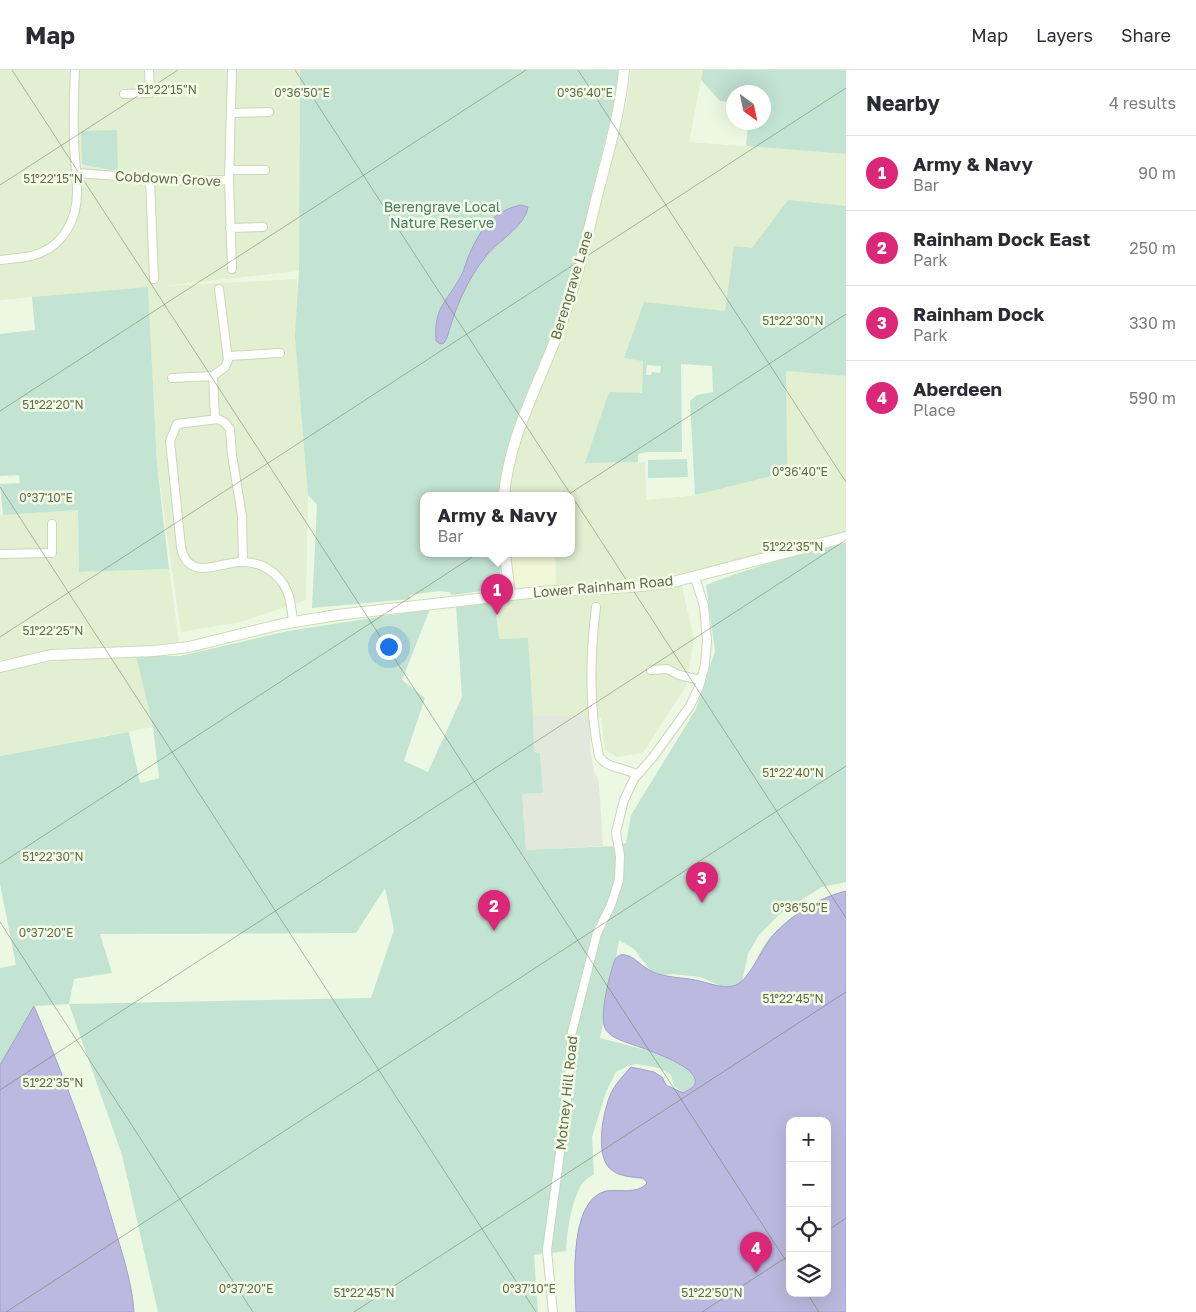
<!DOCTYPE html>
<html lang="en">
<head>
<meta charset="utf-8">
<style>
  body { margin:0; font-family:"Golos Text",sans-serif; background:#f2f2f3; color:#2b2b33 }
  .controls { position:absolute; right:15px; bottom:15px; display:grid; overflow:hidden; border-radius:10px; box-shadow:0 5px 20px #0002 }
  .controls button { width:45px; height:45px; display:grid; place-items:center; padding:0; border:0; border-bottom:1px solid #e1e1e2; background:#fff; color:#2b2b33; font:25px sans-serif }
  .compass { position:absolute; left:726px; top:15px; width:45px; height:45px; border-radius:50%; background:#fff; box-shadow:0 5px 20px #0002; rotate:147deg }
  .you { position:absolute; left:388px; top:576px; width:18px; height:18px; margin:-12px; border:4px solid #fff; border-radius:50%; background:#1a73e8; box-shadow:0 0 0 8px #1a73e833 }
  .badge { display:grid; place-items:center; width:32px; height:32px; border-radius:50%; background:#db2777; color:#fff; font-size:16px; font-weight:700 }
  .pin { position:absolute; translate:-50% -41px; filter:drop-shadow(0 1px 2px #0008) }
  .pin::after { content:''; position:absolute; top:26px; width:18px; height:15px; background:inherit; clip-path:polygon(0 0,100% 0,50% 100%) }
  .popup { position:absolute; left:420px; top:422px; width:155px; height:65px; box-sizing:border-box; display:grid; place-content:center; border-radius:10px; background:#fff; filter:drop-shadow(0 1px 4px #0005); font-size:16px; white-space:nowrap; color:#7c7c81 }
  .popup b { font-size:19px; color:#2b2b33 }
  .popup::after { content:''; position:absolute; left:50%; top:100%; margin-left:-10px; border:10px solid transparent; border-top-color:#fff }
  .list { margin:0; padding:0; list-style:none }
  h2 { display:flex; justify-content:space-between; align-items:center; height:65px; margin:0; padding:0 20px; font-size:21px }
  h2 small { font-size:16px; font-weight:400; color:#7c7c81 }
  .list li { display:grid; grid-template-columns:32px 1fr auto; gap:15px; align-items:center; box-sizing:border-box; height:75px; padding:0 20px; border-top:1px solid #e1e1e2 }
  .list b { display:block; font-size:19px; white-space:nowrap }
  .list p { margin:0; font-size:16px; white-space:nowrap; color:#7c7c81 }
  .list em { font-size:16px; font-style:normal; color:#7c7c81 }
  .icon { flex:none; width:28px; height:28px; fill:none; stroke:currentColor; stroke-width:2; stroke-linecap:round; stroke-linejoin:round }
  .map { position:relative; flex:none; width:846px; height:1242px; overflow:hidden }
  header { display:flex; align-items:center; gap:30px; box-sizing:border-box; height:70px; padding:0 25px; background:#fff; border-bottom:1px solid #e1e1e2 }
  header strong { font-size:24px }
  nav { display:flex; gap:28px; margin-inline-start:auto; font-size:18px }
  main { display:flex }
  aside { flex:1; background:#fff }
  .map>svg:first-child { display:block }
  .residential { fill:#e2efd1 }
  .commercial { fill:#f1f7d7 }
  .industrial { fill:#e4e8dc }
  .green { fill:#c3e3d3; fill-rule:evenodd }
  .water { fill:#bbb9df; stroke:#a3a1cf; fill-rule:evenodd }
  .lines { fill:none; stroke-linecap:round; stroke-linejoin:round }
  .street-casing { stroke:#ccd6ba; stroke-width:10 }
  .secondary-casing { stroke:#cedab9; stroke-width:12 }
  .street { stroke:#fff; stroke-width:8 }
  .secondary { stroke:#fff; stroke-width:10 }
  .ticks { fill:none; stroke:#646c4c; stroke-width:1; stroke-opacity:0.45 }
  .labels { text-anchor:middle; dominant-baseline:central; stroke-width:5; stroke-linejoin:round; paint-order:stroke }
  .street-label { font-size:14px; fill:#646c4c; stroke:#f2fce7 }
  .park-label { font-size:14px; fill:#4c7b68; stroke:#f2fce7 }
  .ticks-label { font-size:12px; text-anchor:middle; fill:#646c4c; stroke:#f2fce7; stroke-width:5; stroke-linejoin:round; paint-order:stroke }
</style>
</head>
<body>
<header>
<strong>Map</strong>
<nav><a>Map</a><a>Layers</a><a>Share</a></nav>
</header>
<main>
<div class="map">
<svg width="846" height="1242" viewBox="0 0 846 1242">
  <rect width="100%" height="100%" fill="#edf8e2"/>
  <path class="residential" d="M0 0H300L299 201 163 216 297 209 308 425 306 530 241 552 181 562 157 394 148 217 0 230Z
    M631 0H703L689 72 846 84V186L734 185 725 242 624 287 643 290 642 323 586 393 645 392 646 430 699 425 786 301 846 306V462L659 509 556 515 555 484H571V426H509L510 407 518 373 569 241 597 149 627 32Z
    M78 440 79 502 169 499 179 572 152 577 67 578 0 590V445Z
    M682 516 694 569 686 616 643 683 617 687 605 680 601 648 533 645 528 568 499 569 495 531 573 523 593 524Z
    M136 586 153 657 0 686V602L61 590Z"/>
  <path class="commercial" d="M511 484H555L556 515 522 517 514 509Z"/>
  <path class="industrial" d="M533 645 591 647 590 680 595 705 598 707 599 715 603 776 526 780 522 724 543 723 540 683H534Z"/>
  <path class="green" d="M300 0H620L615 40 605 70 572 209 545 287 507 378 499 426H423V484H502L499 519 451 525 450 522 438 521 410 525V529L312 538 317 435 308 425 295 266 299 201Z
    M703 0H846V84L746 76 748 53 764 52V22H734L733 32 720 31 701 10Z
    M117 60 118 101 84 95 82 93 81 61Z
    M788 130 846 136V306L786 301 787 402 695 425 690 331 697 325 713 322 712 296 681 294 682 382H647L638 384V392L585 393 609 322 642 323 643 291 624 288 644 232 725 241 734 176 752 178ZM647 295 661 296 660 303 652 302 651 305H646Z
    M148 217 157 394 169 499 79 502 78 440 3 445 0 414 20 413 19 405 0 406V264L35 260 32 227Z
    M687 389 688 407 648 408V390Z
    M846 472V812L822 817 782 842 759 865 748 884 742 911C751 904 756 889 762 879 779 851 815 829 846 821L825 1017 846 1242H576C576 1212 567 1131 606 1121 619 1118 637 1124 647 1113L646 1110C635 1108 621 1107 612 1100 594 1087 603 1040 612 1022 616 1013 624 1005 631 997L654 1002 662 1007 666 1015 681 1021 674 1016 671 1005 659 998 637 994 628 996 616 1002 606 1022 592 1067 594 1104C590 1107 584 1110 582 1114 571 1131 567 1162 566 1181L534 1185 538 1242H158L122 1085 69 934 34 936 0 995V898L16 895 0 814V686L129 662 140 713 159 708 153 657 136 586H180L288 561 430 539 402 610 425 628 404 691 428 702 462 627 456 535 495 531 499 569 528 568 533 645 534 682 540 683 543 723 522 724 526 780 616 776 626 773 631 745 696 639 715 581 706 515C752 497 799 484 846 472ZM385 818 394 860 371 928 69 934 74 909 112 903 100 864 356 863ZM619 870 634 879 650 900 629 886 623 884 616 888ZM673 904 700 907 719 915 664 905ZM603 954C612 975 638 973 657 983L600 968ZM790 1051H827V1223H790Z"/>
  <path class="water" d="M521 135 528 137C525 156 498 171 486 186 467 210 455 238 447 268L444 273 440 274 436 271C434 237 445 234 460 208 463 203 465 196 467 190 478 163 491 141 521 135Z
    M846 821V1242H576C575 1213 568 1130 606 1121 619 1119 637 1125 647 1113L643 1108C633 1107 622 1107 613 1101 593 1089 603 1039 612 1021 617 1012 624 1005 631 997L654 1002 662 1007 666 1015 683 1023C686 1021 691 1019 693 1017 710 996 627 974 618 969 613 967 609 964 606 960 598 948 610 903 615 889 618 886 620 884 625 885 634 886 642 897 651 901 665 908 680 907 695 910 707 912 721 919 733 916 749 913 762 876 775 863 795 843 818 828 846 821ZM790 1051H827V1223H790Z
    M34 936C63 1005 90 1074 111 1146 120 1177 132 1210 134 1242H0V995Z"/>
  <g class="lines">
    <defs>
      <path id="street" d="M124 24 150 23 149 0
        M231 43 269 42
        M229 100H265
        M76 103 189 111 229 110
        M150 109 154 209
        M230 158 263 157
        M0 190C10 189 21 188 31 186 63 178 78 150 77 119 77 103 74 86 74 69 73 46 74 23 75 0
        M232 199 229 110 232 0
        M228 286 280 283
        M172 308 213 306
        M215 349 213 306 225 297 228 290 219 219
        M0 484 52 483V454
        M243 492 242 446 232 385 230 359 224 352 218 349 177 354 170 371 181 477C188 512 218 493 240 492 260 491 279 502 287 521 291 531 292 541 293 552
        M596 537C590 585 589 638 599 686 606 699 625 697 637 705
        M651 600 667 599 679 605 701 610
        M553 1242 547 1180 567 1030 572 962 597 863 611 835 619 810 620 786 616 762 624 730 634 709 653 687 690 636 699 617 705 595 707 571 704 536 696 511 697 505"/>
      <path id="secondary" d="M504 426C509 362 545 304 565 243 578 206 587 168 596 130 607 87 620 44 624 0
        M505 484 510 525
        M0 597 51 585 154 581 189 577 282 554 337 545 538 522 631 517 669 513 846 467"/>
    </defs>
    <use href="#street" class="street-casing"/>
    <use href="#secondary" class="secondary-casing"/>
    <use href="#street" class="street"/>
    <use href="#secondary" class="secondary"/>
  </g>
  <path class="ticks" d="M12 0 790 1197M295 0 846 848M578 0 846 412M0 115 178 0M0 341 526 0M0 417 536 1242M0 567 846 18M0 794 846 244M0 852 253 1242M0 1020 846 470M827 1161 846 1148M807 1223 819 1242M6 1242 846 696M354 1242 846 922M702 1242 790 1185"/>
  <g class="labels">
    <g class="street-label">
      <text transform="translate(168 108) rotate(3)">Cobdown Grove</text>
      <text transform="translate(571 215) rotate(-73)">Berengrave Lane</text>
      <text transform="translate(603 516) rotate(-5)">Lower Rainham Road</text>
      <text transform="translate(566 1023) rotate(-84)">Motney Hill Road</text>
    </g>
    <g class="park-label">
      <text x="442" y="136">Berengrave Local<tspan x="442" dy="16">Nature Reserve</tspan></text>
    </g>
  </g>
  <g class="ticks-label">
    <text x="167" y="24">51°22'15"N</text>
    <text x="302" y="27">0°36'50"E</text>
    <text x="585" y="27">0°36'40"E</text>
    <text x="53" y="113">51°22'15"N</text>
    <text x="793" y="255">51°22'30"N</text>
    <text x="53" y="339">51°22'20"N</text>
    <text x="800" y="406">0°36'40"E</text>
    <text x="46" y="432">0°37'10"E</text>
    <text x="793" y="481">51°22'35"N</text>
    <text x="53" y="565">51°22'25"N</text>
    <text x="793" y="707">51°22'40"N</text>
    <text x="53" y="791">51°22'30"N</text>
    <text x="800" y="842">0°36'50"E</text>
    <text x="46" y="867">0°37'20"E</text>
    <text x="793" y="933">51°22'45"N</text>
    <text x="53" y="1017">51°22'35"N</text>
    <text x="246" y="1223">0°37'20"E</text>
    <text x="529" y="1223">0°37'10"E</text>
    <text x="364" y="1227">51°22'45"N</text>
    <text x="712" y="1227">51°22'50"N</text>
  </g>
</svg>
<div class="controls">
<button>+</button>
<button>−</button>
<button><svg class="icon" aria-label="locate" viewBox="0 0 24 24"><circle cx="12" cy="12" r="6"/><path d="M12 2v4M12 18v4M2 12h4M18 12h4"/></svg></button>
<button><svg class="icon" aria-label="layers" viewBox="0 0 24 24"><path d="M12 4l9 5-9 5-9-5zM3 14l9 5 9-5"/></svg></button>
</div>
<svg class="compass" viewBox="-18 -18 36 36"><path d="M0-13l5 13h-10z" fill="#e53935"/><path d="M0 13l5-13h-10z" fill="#7c7c81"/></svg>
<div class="you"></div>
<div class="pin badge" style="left:497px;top:545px">1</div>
<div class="popup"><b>Army &amp; Navy</b>Bar</div>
<div class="pin badge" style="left:494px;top:861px">2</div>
<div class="pin badge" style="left:702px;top:833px">3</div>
<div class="pin badge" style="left:756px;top:1203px">4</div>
</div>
<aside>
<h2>Nearby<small>4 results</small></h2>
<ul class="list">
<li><span class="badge">1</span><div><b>Army &amp; Navy</b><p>Bar</p></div><em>90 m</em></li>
<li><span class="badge">2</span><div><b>Rainham Dock East</b><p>Park</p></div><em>250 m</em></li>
<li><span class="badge">3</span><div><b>Rainham Dock</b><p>Park</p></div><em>330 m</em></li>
<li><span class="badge">4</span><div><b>Aberdeen</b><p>Place</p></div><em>590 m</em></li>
</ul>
</aside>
</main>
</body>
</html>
